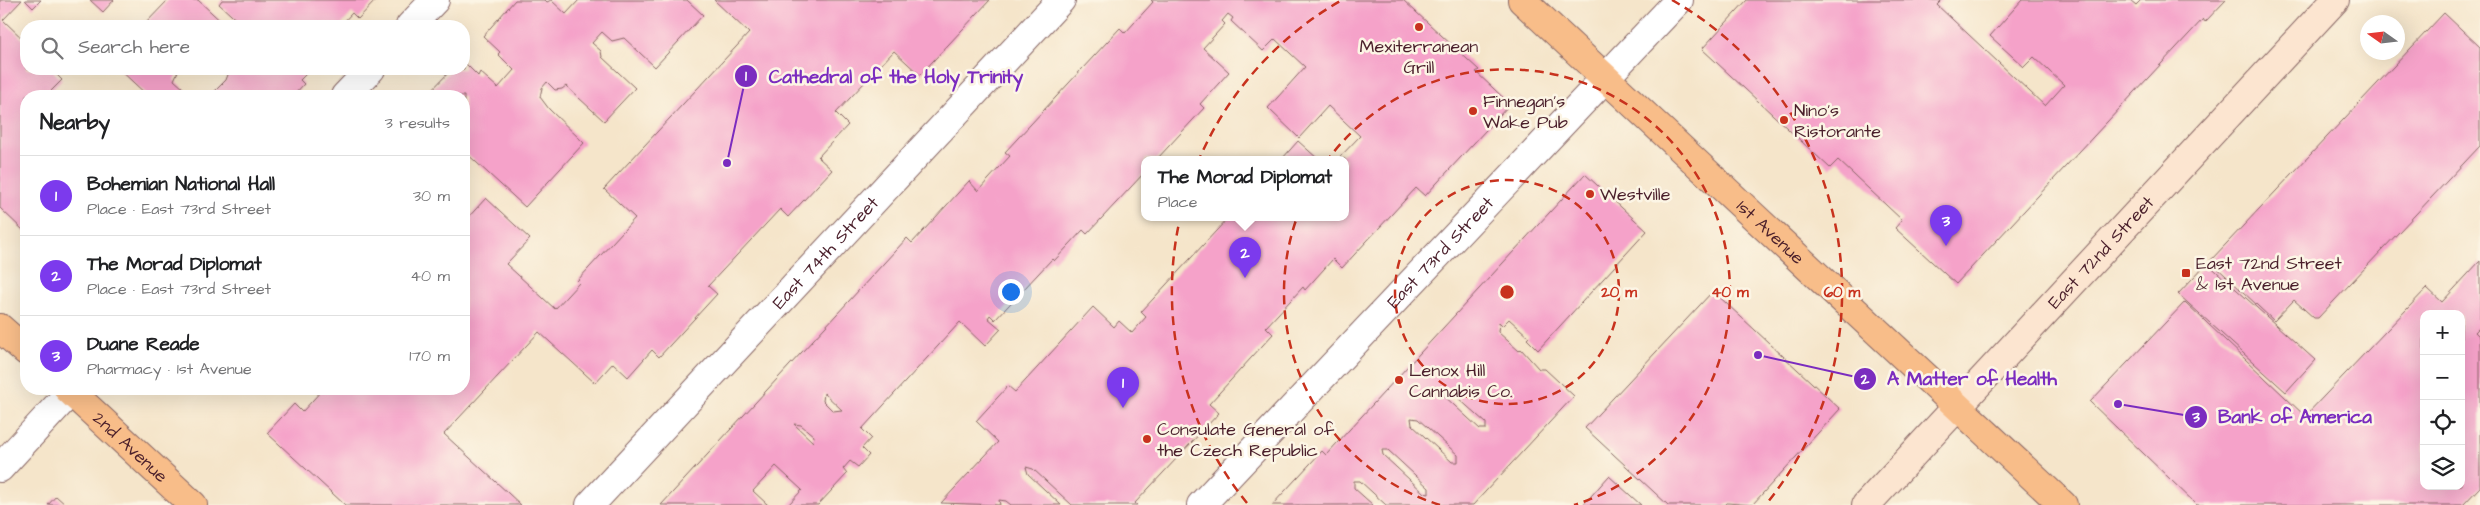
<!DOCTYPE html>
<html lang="en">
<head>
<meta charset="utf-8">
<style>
  body { margin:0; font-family:"Architects Daughter",sans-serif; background:#f2f2f2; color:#202124 }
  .controls { position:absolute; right:15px; bottom:15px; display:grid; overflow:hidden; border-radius:10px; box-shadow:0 5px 20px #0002 }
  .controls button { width:45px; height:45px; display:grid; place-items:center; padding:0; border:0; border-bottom:1px solid #e0e0e0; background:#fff; color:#202124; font:25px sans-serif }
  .compass { position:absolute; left:2360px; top:15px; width:45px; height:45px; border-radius:50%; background:#fff; box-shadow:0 5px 20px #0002; rotate:284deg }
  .you { position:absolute; left:1010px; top:291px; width:18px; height:18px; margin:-12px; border:4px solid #fff; border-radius:50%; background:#1a73e8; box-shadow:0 0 0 8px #1a73e833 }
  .badge { display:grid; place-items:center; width:32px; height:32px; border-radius:50%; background:#7c3aed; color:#fff; font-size:16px; font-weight:700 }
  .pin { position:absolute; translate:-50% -41px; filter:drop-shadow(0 1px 2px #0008) }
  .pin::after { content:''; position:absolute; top:26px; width:18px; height:15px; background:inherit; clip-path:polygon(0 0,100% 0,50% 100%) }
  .popup { position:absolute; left:1141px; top:156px; width:208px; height:65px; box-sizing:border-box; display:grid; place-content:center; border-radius:10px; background:#fff; filter:drop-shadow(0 1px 4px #0005); font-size:16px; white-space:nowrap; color:#757577 }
  .popup b { font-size:19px; color:#202124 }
  .popup::after { content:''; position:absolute; left:50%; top:100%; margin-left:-10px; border:10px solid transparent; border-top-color:#fff }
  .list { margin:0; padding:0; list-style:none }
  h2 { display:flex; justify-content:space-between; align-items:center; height:65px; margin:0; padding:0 20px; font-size:21px }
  h2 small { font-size:16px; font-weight:400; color:#757577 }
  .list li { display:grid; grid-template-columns:32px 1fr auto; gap:15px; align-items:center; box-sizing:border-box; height:80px; padding:0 20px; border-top:1px solid #e0e0e0 }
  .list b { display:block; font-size:19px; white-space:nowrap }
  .list p { margin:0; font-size:16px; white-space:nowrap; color:#757577 }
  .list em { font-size:16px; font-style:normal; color:#757577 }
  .icon { flex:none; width:28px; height:28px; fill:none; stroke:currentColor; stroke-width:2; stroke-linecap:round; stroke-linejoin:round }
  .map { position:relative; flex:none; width:2480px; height:505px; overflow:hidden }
  .search { position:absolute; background:#fff; box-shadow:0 5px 20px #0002; left:20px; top:20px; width:450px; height:55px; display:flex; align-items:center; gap:12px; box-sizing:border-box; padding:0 18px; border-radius:20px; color:#757577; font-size:19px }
  .panel { position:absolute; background:#fff; box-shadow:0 5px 20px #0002; left:20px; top:90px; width:450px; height:305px; border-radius:20px }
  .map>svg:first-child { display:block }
  .building { fill:#f5a2c9; fill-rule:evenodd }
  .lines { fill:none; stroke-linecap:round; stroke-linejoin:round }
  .minor-casing { stroke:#866463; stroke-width:30 }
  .secondary-casing { stroke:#866463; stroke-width:30 }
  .primary-casing { stroke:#866463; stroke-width:30 }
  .minor { stroke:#fff; stroke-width:28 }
  .secondary { stroke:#fce5d0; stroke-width:28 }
  .primary { stroke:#f8bd89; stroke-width:28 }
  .ring { fill:none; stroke:#c8321e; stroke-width:2.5; stroke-dasharray:9 6 }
  .poi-dot { fill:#c8321e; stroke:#fcf5e5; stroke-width:2 }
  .labels { text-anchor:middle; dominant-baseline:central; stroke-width:5; stroke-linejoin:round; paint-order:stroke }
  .poi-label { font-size:18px; fill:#4a1f2b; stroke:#fcf5e5; text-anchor:start }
  .street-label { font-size:18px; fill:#4a1f2b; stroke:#fcf5e5 }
  .centre { fill:#c8321e; stroke:#fcf5e5; stroke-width:2.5 }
  .ring-label { font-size:15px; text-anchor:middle; font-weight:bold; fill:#c8321e; stroke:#fcf5e5; stroke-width:5; stroke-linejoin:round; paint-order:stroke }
  .leader { fill:none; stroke:#7b2cbf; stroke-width:2 }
  .callout-dot { fill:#7b2cbf; stroke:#fcf5e5; stroke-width:2 }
  .mark-label { font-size:15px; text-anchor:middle; font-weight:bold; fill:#fff }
  .callout-label { font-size:19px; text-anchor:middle; font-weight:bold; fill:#7b2cbf; stroke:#fcf5e5; stroke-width:5; stroke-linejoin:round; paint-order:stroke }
</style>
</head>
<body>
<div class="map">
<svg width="2480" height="505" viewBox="0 0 2480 505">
  <rect width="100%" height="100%" fill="#fcf5e5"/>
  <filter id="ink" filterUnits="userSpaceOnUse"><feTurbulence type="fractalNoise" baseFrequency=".02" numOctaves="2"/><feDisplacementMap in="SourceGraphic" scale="10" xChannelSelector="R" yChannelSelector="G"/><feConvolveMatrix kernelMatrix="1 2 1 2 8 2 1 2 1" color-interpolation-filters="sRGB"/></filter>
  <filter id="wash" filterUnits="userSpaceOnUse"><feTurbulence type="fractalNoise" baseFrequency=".0096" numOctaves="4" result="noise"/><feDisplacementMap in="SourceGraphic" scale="20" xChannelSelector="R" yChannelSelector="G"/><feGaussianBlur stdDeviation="1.12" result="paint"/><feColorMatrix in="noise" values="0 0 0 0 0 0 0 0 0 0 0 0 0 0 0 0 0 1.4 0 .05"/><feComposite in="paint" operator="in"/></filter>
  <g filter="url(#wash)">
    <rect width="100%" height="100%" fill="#f5e5ca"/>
    <g id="blocks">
      <path class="building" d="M0 0H22L3 20 26 42V69H51L62 80 46 96H26V233L0 208Z
        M25 0H41L33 8Z
        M90 0H114L103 12Z
        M168 0H198L226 26H143Z
        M222 0H376L358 19 352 13 340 26H243L219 4Z
        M515 0H545L547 2 551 0 566 14 579 0H687L703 15 655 67 624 38 612 41 602 32 592 43 601 51 602 57 635 88 604 121 566 86 562 89 555 90 547 82 542 88 540 97 549 109 584 143 525 207 464 151V96H426L452 69H464V62L478 76 480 72 498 88 514 70 498 54 500 52 483 36Z
        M714 0H990L920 75 894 51 836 113 848 125 818 157 832 170 788 217 780 209 708 286 717 294 659 357 652 350 628 377 613 363 595 383 539 332 444 434 521 505H345L267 433 294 404 302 412 323 389H464V222L486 198 530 239 506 264 555 309 579 283 577 281 635 218 604 189 749 33Z
        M1151 0H1403L1479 70 1476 72 1510 104 1425 196 1416 188 1342 268 1333 259 1305 290 1303 287 1266 327 1273 334 1209 404 1219 413 1135 503 1137 505H1072L1033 469 1026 467 1028 474 1061 505H1011L1006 501 999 500 1000 505 941 503 998 442 976 421 1008 386 1015 392 1093 307 1114 327 1119 321 1132 333 1146 317 1141 312 1229 217H1345V159H1338L1360 136 1328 106 1299 138 1268 108 1305 67 1275 39 1263 51 1231 21 1233 18 1228 14 1222 21 1225 24 1203 48 1229 72 1200 104 1204 108 1157 159H1145V172L1087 234 1083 230 1054 261 1052 259 995 320 990 315 988 318 1001 329 985 346 960 322 949 334 862 429 871 438 862 448 869 455 858 467 850 461 843 469 847 474 818 505H788L802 490 776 466 753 491 768 505H661L907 238 912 243 969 181 978 191 1010 156 1005 152 1120 28 1125 33 1153 2ZM824 393 842 410 833 411 823 401ZM794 424 801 425 814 436 813 442Z
        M1747 0H1942L1937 5 2045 106 2064 85 2034 57 2024 67 1990 36 2022 0H2130L2136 5 2141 0H2226L2205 22 2203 19 1956 284 1895 228 1902 220 1838 160 1830 168 1702 49Z
        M2444 13 2480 47V146L2318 318H2314L2294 300 2274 321 2210 261Z
        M119 69H179L174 80 192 96H148Z
        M226 69H311L300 80 304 84 293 96H210L226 80 229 72Z
        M1298 141 1318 159H1282Z
        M1585 174 1647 231 1538 350 1527 339 1529 337 1509 319 1502 326 1499 323 1498 332 1519 351 1521 349 1539 369H1545L1574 396 1473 505H1386L1360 481H1354V488L1373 505H1272L1322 451 1326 455ZM1442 388 1448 389 1486 423V429H1480L1442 394ZM1411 418 1418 419 1458 455V462H1452L1412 425ZM1382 450H1388L1429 488V494L1424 493 1383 455Z
        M2480 261V327L2475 332 2480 337V487L2463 505H2197L2090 402 2185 302 2305 416 2427 288 2442 302ZM2424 314H2461V486H2424Z
        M2207 263 2315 360 2286 392 2178 294Z
        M1713 291 1840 409 1752 505 1727 503 1725 505H1668L1585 428Z
        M1609 476 1641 505H1583Z
        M56 496 66 505H48Z"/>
    </g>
  </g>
  <g filter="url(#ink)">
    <use href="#blocks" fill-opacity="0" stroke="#866463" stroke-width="1"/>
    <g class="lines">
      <defs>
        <g id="minor">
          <path d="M410 26 435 0"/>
          <path d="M345 96 371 69"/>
          <path d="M0 468 73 389"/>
          <path id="s1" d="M590 505 1061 0"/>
          <path id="s2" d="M1201 505 1679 0"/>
        </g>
        <g id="secondary">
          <path id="s3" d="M1866 505 2335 0"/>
        </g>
        <g id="primary">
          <path id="s4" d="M1522 0 2063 505"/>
          <path d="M0 328 26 351"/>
          <path id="s5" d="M68 389 193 505"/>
        </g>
      </defs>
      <use href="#minor" class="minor-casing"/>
      <use href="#secondary" class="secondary-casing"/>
      <use href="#primary" class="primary-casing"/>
      <use href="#minor" class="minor"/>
      <use href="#secondary" class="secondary"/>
      <use href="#primary" class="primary"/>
    </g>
  </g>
  <g class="ring">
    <circle cx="1507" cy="292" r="112"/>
    <path d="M1440 505A223 223 0 1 1 1574 505"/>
    <path d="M1247 503A335 335 0 0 1 1342 0M1672 0A335 335 0 0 1 1767 503"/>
  </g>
  <g class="poi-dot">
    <circle cx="1419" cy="27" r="5"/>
    <circle cx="1473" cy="111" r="5"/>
    <circle cx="1784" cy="120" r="5"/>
    <circle cx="1590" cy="194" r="5"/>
    <rect x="2181" y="268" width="10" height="10" rx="2.5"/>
    <circle cx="1399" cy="380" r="5"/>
    <circle cx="1147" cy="439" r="5"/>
  </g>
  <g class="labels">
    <g class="poi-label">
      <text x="1419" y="46" text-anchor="middle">Mexiterranean<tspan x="1419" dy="21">Grill</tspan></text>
      <text x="1483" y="101">Finnegan's<tspan x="1483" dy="21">Wake Pub</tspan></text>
      <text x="1794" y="110">Nino's<tspan x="1794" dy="21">Ristorante</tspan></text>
      <text x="1600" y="194">Westville</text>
      <text x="2196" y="263">East 72nd Street<tspan x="2196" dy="21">&amp; 1st Avenue</tspan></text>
      <text x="1409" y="370">Lenox Hill<tspan x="1409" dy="21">Cannabis Co.</tspan></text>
      <text x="1157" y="429">Consulate General of<tspan x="1157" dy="21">the Czech Republic</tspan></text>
    </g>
    <g class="street-label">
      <text stroke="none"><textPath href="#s4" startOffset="340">1st Avenue</textPath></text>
      <text stroke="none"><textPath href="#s1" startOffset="345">East 74th Street</textPath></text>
      <text stroke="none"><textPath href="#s2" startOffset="348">East 73rd Street</textPath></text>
      <text stroke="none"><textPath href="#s3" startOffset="345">East 72nd Street</textPath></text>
      <text stroke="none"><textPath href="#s5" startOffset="85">2nd Avenue</textPath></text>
    </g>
  </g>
  <circle cx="1507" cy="292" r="8" class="centre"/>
  <g class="ring-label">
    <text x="1619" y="297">20 m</text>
    <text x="1730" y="297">40 m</text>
    <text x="1842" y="297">60 m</text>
  </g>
  <path class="leader" d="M727 163L746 76M1758 355L1865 379M2118 404L2196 417"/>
  <g class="callout-dot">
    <circle cx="727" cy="163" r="5"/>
    <circle cx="1758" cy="355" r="5"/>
    <circle cx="2118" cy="404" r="5"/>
    <circle cx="746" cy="76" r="12"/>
    <circle cx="1865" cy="379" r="12"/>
    <circle cx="2196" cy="417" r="12"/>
  </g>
  <g class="mark-label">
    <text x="746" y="81">1</text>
    <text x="1865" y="384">2</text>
    <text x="2196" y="422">3</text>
  </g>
  <g class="callout-label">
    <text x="896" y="83">Cathedral of the Holy Trinity</text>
    <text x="1972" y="385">A Matter of Health</text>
    <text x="2295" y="423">Bank of America</text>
  </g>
</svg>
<div class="controls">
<button>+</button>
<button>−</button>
<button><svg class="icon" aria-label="locate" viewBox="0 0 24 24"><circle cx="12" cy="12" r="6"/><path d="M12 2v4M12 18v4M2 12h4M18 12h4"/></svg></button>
<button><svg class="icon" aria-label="layers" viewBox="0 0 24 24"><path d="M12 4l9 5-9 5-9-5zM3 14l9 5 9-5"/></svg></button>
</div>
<svg class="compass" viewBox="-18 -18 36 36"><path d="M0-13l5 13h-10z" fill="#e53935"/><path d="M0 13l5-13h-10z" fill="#757577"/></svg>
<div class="you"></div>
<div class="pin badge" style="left:1123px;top:408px">1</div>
<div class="pin badge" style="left:1245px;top:278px">2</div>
<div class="popup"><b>The Morad Diplomat</b>Place</div>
<div class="pin badge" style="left:1946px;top:246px">3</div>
<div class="search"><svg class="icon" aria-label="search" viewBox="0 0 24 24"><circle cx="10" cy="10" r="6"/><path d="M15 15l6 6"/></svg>Search here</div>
<section class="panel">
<h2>Nearby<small>3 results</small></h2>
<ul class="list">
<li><span class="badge">1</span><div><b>Bohemian National Hall</b><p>Place · East 73rd Street</p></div><em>30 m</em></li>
<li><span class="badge">2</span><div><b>The Morad Diplomat</b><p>Place · East 73rd Street</p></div><em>40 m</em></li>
<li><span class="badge">3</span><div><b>Duane Reade</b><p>Pharmacy · 1st Avenue</p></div><em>170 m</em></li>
</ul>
</section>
</div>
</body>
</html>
